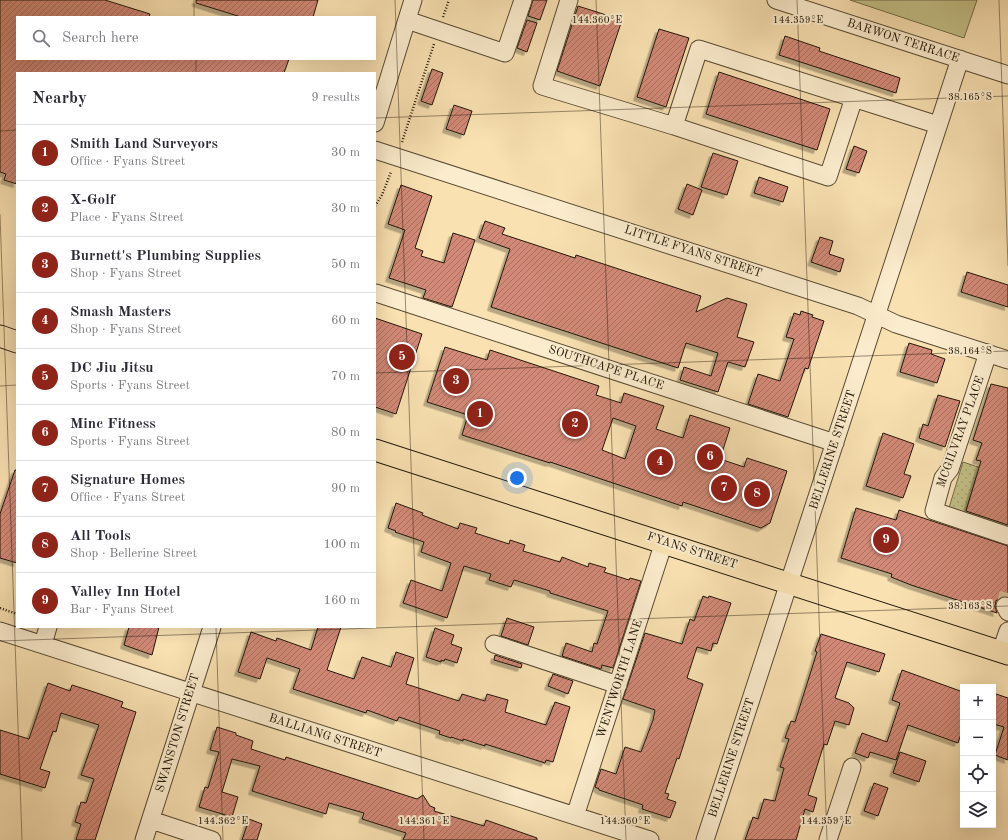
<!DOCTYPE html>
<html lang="en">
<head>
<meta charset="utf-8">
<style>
  body { margin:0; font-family:"Old Standard TT",serif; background:#f2f2f3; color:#2b2b33 }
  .controls { position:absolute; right:12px; bottom:12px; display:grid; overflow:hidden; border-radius:0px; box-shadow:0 4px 16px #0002 }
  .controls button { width:36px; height:36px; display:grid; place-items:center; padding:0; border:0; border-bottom:1px solid #e1e1e2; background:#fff; color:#2b2b33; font:20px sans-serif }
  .you { position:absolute; left:517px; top:478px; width:14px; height:14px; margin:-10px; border:3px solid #fff; border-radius:50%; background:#1a73e8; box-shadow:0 0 0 6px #1a73e833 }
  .badge { display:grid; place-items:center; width:26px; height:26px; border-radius:50%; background:#8f2418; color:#fff; font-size:13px; font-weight:700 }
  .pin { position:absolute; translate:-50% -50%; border:2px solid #fff; box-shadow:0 1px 4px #0006 }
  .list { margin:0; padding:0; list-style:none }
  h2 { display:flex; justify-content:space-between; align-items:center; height:52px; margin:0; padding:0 16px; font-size:17px }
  h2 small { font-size:13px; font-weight:400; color:#7c7c81 }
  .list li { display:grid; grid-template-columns:26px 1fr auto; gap:12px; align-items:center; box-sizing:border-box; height:56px; padding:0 16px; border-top:1px solid #e1e1e2 }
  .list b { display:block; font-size:15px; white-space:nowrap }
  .list p { margin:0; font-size:13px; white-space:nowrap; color:#7c7c81 }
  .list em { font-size:13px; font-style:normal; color:#7c7c81 }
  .icon { flex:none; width:22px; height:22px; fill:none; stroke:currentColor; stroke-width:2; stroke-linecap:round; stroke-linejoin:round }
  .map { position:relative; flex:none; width:1008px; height:840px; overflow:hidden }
  .search { position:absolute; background:#fff; box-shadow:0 4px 16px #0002; left:16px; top:16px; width:360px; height:44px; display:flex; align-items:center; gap:10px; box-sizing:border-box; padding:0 14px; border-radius:0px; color:#7c7c81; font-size:15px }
  .panel { position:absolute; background:#fff; box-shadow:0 4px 16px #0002; left:16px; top:72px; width:360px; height:556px; border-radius:0px }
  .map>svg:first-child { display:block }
  .grass { fill:url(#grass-dots); stroke:#736c48 }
  .park { fill:#c4c188; stroke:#736c48 }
  .building { fill:url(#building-hatch); stroke:#221707; fill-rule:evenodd; filter:url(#shadow) }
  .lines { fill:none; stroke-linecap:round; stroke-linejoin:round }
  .minor-tunnel { stroke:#ceb990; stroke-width:17; stroke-dasharray:17 8; stroke-linecap:butt }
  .minor-casing { stroke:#584a32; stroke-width:19 }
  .major-casing { stroke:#221707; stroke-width:23 }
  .path { stroke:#221707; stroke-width:2.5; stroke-dasharray:1 2; stroke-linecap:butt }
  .minor { stroke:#fbeccd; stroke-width:17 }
  .major { stroke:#f9e1b2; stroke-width:21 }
  .ticks { fill:none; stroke:#221707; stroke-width:1; stroke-opacity:0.45 }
  .labels { text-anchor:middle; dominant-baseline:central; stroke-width:4; stroke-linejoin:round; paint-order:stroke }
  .street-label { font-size:12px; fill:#221707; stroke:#fbeccd }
  .ticks-label { font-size:10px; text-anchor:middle; fill:#221707; stroke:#fbeccd; stroke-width:4; stroke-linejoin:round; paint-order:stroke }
</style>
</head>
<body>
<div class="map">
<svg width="1008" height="840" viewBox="0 0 1008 840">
  <defs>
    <pattern id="grass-dots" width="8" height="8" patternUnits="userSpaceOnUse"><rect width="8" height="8" fill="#c4c188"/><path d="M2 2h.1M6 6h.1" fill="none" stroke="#a8a574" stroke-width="1.8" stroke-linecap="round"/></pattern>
    <pattern id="building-hatch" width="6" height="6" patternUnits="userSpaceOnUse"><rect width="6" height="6" fill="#d28977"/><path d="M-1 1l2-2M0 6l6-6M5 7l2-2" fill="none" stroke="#aa6f60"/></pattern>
    <filter id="shadow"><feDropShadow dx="-3.5" dy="3.5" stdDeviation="0" flood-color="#0004"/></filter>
  </defs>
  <rect width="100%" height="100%" fill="#f9e1b2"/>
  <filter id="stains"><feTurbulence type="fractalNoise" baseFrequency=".005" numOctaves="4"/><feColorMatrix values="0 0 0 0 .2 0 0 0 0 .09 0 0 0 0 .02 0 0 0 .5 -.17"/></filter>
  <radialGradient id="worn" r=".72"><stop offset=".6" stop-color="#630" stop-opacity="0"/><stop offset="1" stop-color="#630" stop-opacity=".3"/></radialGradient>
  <path class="grass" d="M963 462 1008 477V485L977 475 966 510 1008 524V531L948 511Z"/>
  <path class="park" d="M850 0H977L964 38Z"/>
  <path class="building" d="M0 0H105L150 14 149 17H17V59H289L284 73H17V184L4 180 6 174 0 172Z
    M196 0H318L313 17H241L196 3Z
    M533 0H547L540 20 528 16Z
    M578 6 622 20 600 86 557 71Z
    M527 20 537 23 527 52 517 48Z
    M659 29 689 38 666 107 637 97Z
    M785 36 820 48 819 51 900 78 896 93 779 55Z
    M432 69 443 73 432 105 421 101Z
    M719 72 830 109 817 150 706 114Z
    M454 105 472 111 464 135 446 129Z
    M854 146 867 151 859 173 846 169Z
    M713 153 738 161 727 195 701 187Z
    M759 177 788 187 783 202 754 193Z
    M687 184 702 190 693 215 678 209Z
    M401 185 432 196 415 248 423 251 421 256 444 263 453 233 475 240 452 307 423 298 426 290 389 278 405 230 388 224Z
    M485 221 505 228 502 234 575 258 576 255 701 296 696 312 727 298 747 304 737 337 754 342 745 367 728 362 718 392 680 380 684 367 711 376 718 353 686 343 678 368 491 307 510 249 479 238Z
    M820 237 833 241 829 254 844 259 840 272 811 262Z
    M967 272 1008 285V307L961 292Z
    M801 311 813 315 812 317 824 321 808 369 805 368 788 417 748 404 758 374 780 381 794 339 786 337 794 313 800 315Z
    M375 318 422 334 396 414 375 407Z
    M909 343 932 350 931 354 945 359 937 383 900 372Z
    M445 347 487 360 490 350 599 386 596 395 621 403 624 393 664 406 656 429 683 438 690 415 730 428 720 459 744 467 747 458 787 471 770 523 761 528 683 502 682 506 550 462V463L462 435 468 415 427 402ZM613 418 636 426 625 459 602 450Z
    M991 384 1008 388V525L966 511 981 461 976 460 982 443 973 440Z
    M938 395 960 401 945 447 919 438 923 424 928 426Z
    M883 433 914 444 904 474 911 476 903 498 866 486Z
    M15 470H17V563L0 558V514Z
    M396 503 423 513 422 515 458 529 460 523 477 528 475 533 509 544 510 540 525 545 523 551 560 562 562 557 588 567 589 563 606 568 604 572 629 580 630 578 641 581 613 668 602 665 601 669 562 656 566 643 592 652 594 643 597 644 608 611 550 593V591L514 580 511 587 489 580 491 574 464 566 447 618 403 603 411 580 442 591 451 563 421 552 424 542 395 532 396 531 388 528Z
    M856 508 896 520 899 510 1008 546V597H1001L996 601 995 606 997 613 911 585 891 577 892 574 841 558Z
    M703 596 708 598 709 596 731 603 717 644 713 643 711 651 697 647 687 678 703 684 679 759 677 758 665 793 669 794 667 799 676 802 670 818 642 809 643 805 599 790V789L595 787 601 769 616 774 625 747 641 752 653 720 655 710 623 699 645 633 682 644 690 619 694 621Z
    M507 618 534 627 528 645 501 636Z
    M129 627H159L152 655 124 645Z
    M318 627H341L327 670 354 679 362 657 391 667 396 652 414 658 406 684 459 701 462 694 485 701 487 694 508 700 505 712 546 725 555 702 570 707 553 762 546 760 545 763 485 744V746L463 739V741L451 737V738L439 734 440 731 399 717 397 721 367 710 366 713 293 689 300 669 267 658 260 679 238 672 251 632 276 641 277 638 311 650Z
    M435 628 454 635 451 644 462 648 457 663 445 659 444 661 441 660V662L426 657Z
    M821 634 885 654 879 672 847 662 835 698 849 703 854 708 849 725 835 721 827 745 824 744 808 795 817 798 813 812 805 809 796 840H745L753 817 758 819 764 799 775 801 784 768 780 767 789 739 785 738 791 721 795 722 817 652 815 651Z
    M495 655 522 664 521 668 494 660Z
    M902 670 963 692V728L958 743 908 725 896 760 870 752 868 758 855 753 862 733 887 742 900 703 892 700Z
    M553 674 573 681 568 694 548 686Z
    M48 683 70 691 72 685 94 692 123 702 121 707 136 712 95 840H76L81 824 75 822 81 802 86 803 94 779 81 775 99 725 61 713 56 732 53 731 40 769 50 772 45 788 0 774V730L29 739Z
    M993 693 1008 698V760L995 755 1004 727 993 724Z
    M217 727 236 733V735L253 741 251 749 285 760 286 757 417 799 423 795 430 806 435 808 434 811 484 826 486 820 537 838V840H403L406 833 362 819 364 813 329 803 326 814 252 791 260 766 232 759 222 792 238 797 232 817 199 807 205 787 208 788 219 752 210 750Z
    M900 752 926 761 919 782 893 773Z
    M874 783 888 788 878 816 864 811Z
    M249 819 262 824 257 840H242Z"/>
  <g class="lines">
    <path class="minor-tunnel" d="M1005 606 1008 593"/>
    <defs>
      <path id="minor" d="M569 0 542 86 674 126 828 177 854 98
        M776 0 1008 75
        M407 20 505 53 523 0
        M375 123 413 0
        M674 126 699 49 938 125
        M375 150 858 306 896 324 1008 360
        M376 293 835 443
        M988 353 950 469 943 478 934 511 1008 536
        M1005 606 1008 612
        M0 631 650 840
        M43 644 48 627
        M494 644 618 685
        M1001 651 1008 631
        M575 816 664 542
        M151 820 212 840
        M144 840 212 627
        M705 840 960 59
        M828 840 852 767"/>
      <path id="major" d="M0 336 17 342
        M375 450 1008 654"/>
    </defs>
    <use href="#minor" class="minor-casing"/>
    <use href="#major" class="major-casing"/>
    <path class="path" d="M443 17 449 0
      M402 142 434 44
      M375 206 382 195 391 172
      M0 608 17 614"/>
    <use href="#minor" class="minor"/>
    <use href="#major" class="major"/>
  </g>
  <path class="ticks" d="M194 0V17M395 0 424 840M596 0 626 840M797 0 827 840M999 0 1008 266M196 59V73M375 118 1008 96M0 131 17 130M0 214 22 840M375 373 1008 351M0 386 17 385M216 627 223 840M0 641 1008 606"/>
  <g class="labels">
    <g class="street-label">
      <text transform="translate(903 41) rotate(18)">BARWON TERRACE</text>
      <text transform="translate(693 252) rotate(18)">LITTLE FYANS STREET</text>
      <text transform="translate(606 368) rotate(18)">SOUTHCAPE PLACE</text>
      <text transform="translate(961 432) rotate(-70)">MCGILVRAY PLACE</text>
      <text transform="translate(833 450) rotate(-72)">BELLERINE STREET</text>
      <text transform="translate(692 551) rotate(18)">FYANS STREET</text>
      <text transform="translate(620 679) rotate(-72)">WENTWORTH LANE</text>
      <text transform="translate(178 733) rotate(-73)">SWANSTON STREET</text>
      <text transform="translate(325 736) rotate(18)">BALLIANG STREET</text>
      <text transform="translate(732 758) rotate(-72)">BELLERINE STREET</text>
    </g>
  </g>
  <g class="ticks-label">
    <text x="597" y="23">144.360°E</text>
    <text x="798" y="23">144.359°E</text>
    <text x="970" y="100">38.165°S</text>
    <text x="970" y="354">38.164°S</text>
    <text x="970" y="609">38.163°S</text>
    <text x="223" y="824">144.362°E</text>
    <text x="424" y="824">144.361°E</text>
    <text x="625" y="824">144.360°E</text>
    <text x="826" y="824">144.359°E</text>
  </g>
  <rect width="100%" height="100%" filter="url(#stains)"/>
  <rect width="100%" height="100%" fill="url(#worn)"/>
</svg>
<div class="controls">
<button>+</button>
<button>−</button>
<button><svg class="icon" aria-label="locate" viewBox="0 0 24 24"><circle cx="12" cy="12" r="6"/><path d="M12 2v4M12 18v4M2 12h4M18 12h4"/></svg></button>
<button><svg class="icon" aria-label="layers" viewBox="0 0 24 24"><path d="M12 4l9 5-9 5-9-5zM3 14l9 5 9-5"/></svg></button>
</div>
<div class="you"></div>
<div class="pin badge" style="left:480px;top:414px">1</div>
<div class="pin badge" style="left:575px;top:424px">2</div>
<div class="pin badge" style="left:456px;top:381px">3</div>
<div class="pin badge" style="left:660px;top:462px">4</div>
<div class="pin badge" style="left:402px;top:357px">5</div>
<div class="pin badge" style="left:710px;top:457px">6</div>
<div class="pin badge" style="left:724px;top:488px">7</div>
<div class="pin badge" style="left:757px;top:494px">8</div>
<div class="pin badge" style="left:886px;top:540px">9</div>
<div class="search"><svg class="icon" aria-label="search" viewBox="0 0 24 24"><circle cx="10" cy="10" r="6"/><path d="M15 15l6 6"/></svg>Search here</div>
<section class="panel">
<h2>Nearby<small>9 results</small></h2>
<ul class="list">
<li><span class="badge">1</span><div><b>Smith Land Surveyors</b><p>Office · Fyans Street</p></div><em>30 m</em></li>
<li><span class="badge">2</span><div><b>X-Golf</b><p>Place · Fyans Street</p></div><em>30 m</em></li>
<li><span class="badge">3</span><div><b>Burnett's Plumbing Supplies</b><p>Shop · Fyans Street</p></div><em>50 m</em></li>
<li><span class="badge">4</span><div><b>Smash Masters</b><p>Shop · Fyans Street</p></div><em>60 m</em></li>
<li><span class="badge">5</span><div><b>DC Jiu Jitsu</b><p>Sports · Fyans Street</p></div><em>70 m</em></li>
<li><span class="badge">6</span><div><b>Minc Fitness</b><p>Sports · Fyans Street</p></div><em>80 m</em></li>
<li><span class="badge">7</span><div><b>Signature Homes</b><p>Office · Fyans Street</p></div><em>90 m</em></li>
<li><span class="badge">8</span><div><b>All Tools</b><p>Shop · Bellerine Street</p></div><em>100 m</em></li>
<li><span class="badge">9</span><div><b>Valley Inn Hotel</b><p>Bar · Fyans Street</p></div><em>160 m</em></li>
</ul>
</section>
</div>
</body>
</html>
